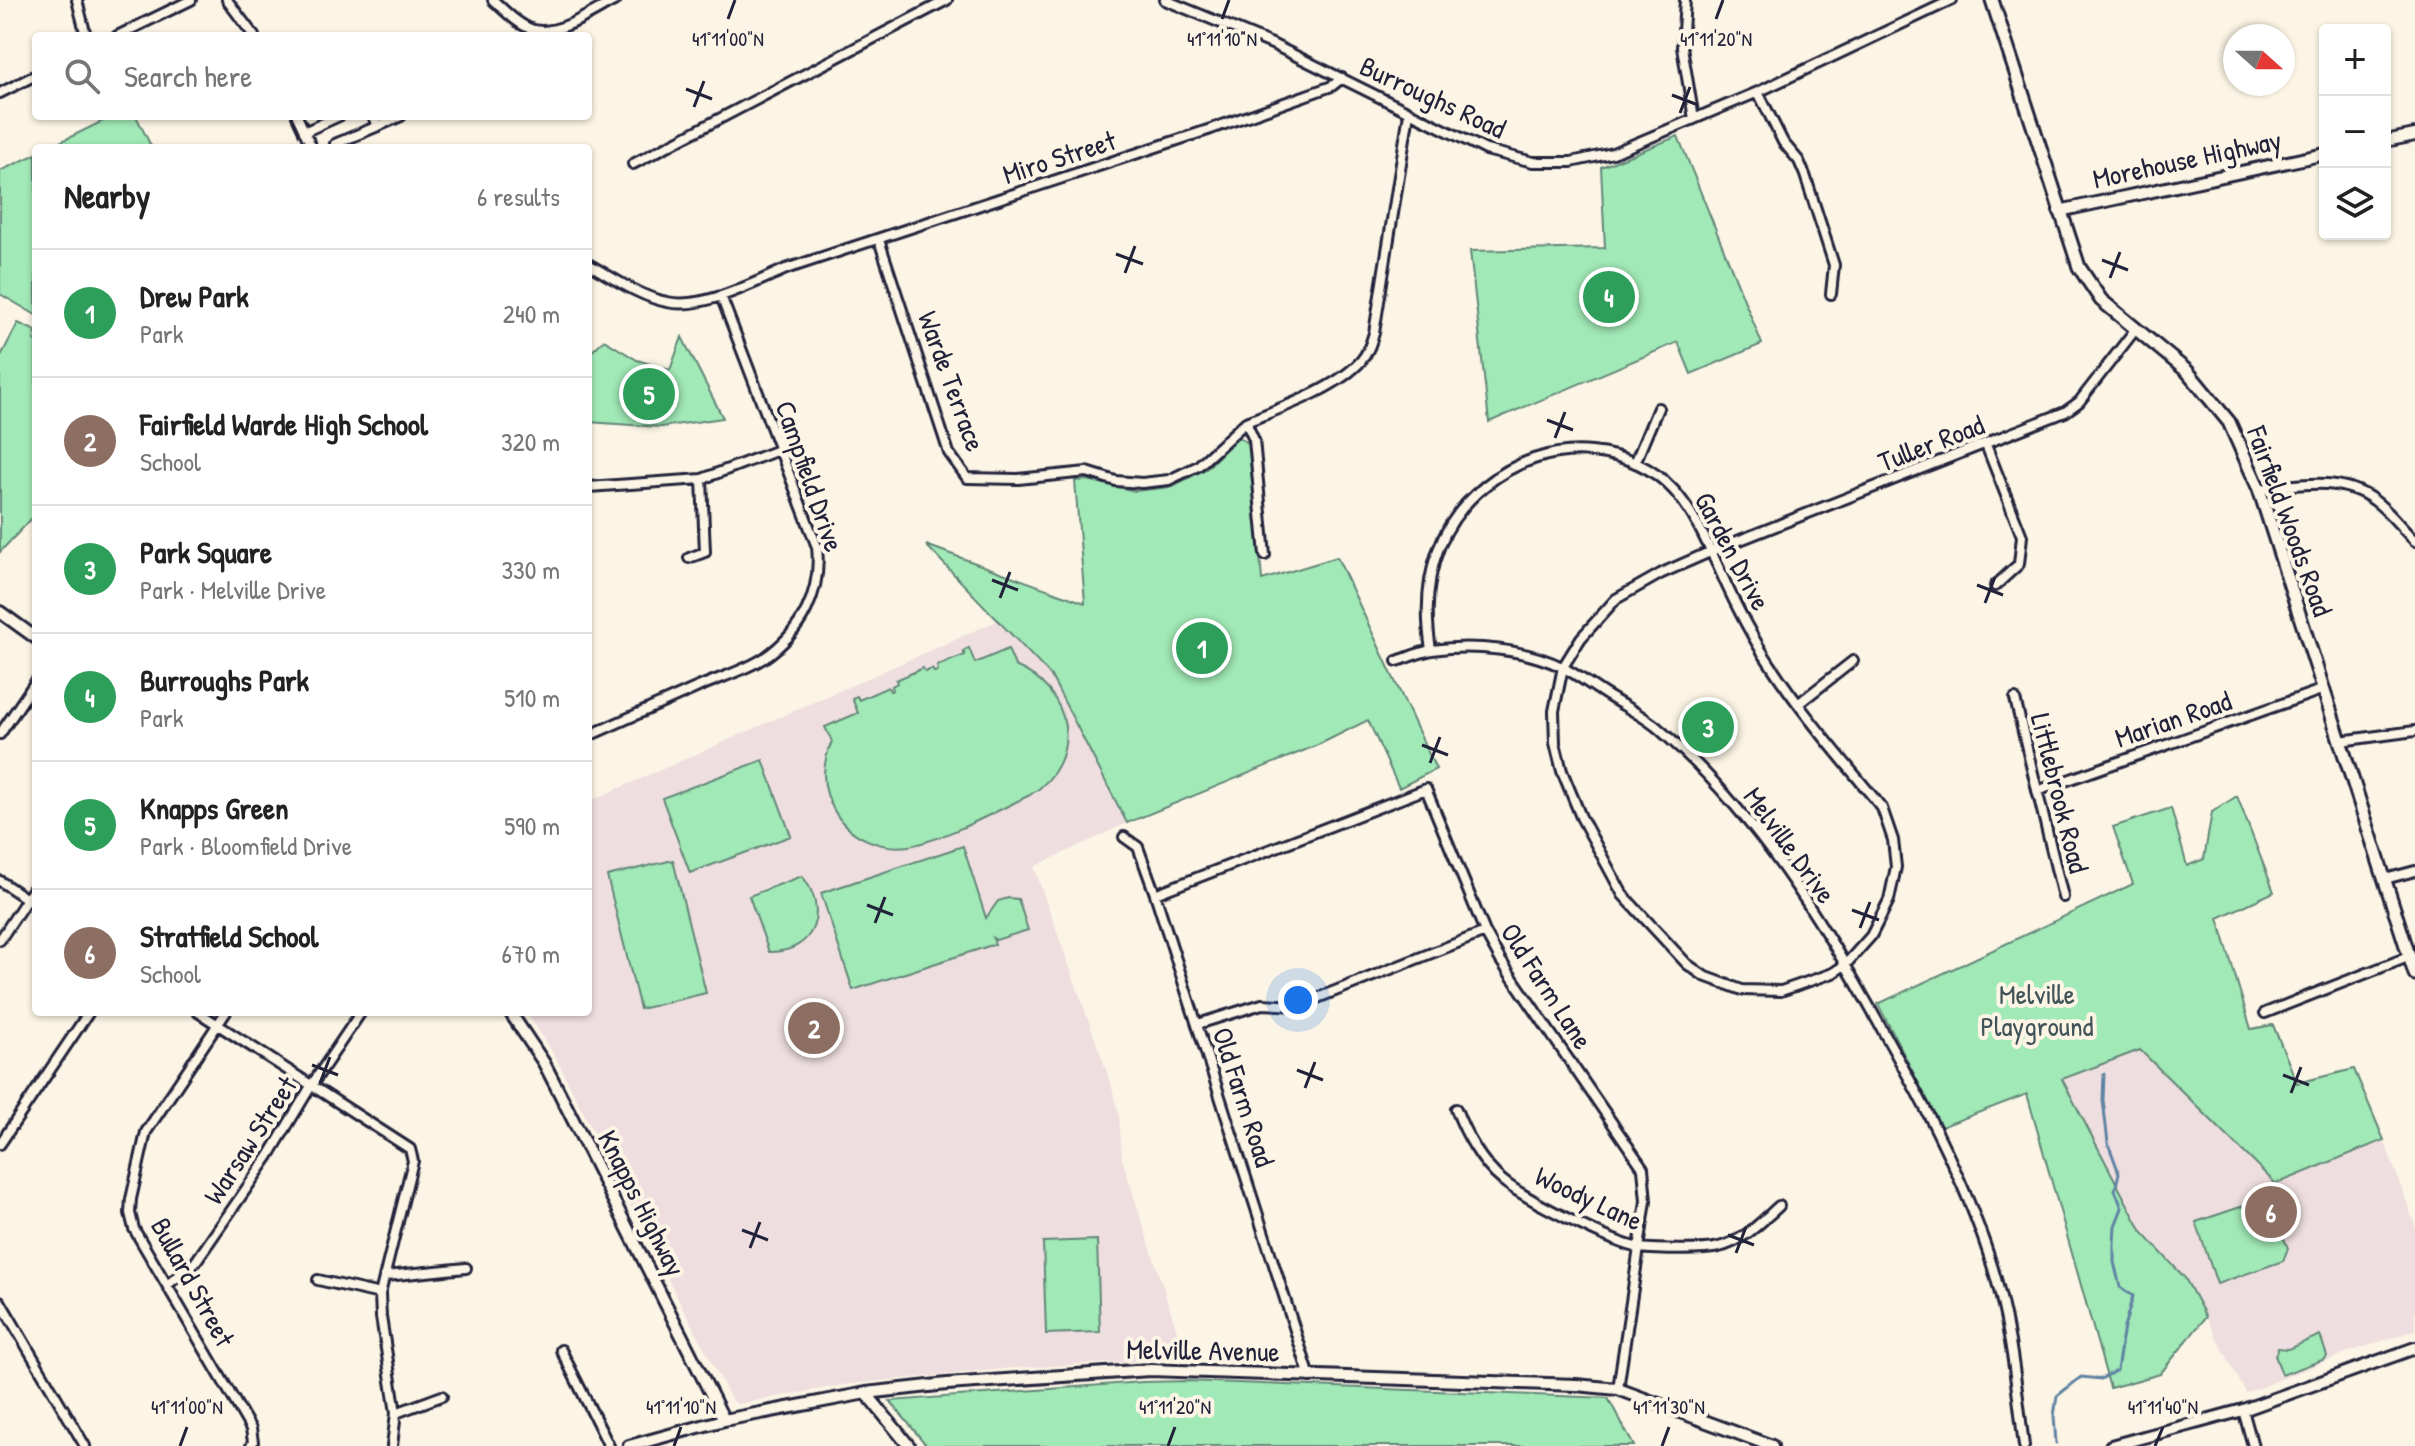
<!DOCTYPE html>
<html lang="en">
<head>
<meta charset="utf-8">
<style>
  body { margin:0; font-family:"Patrick Hand",sans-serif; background:#f2f2f2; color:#222 }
  .controls { position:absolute; right:24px; top:24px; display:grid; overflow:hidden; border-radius:8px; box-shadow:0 2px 6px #0004 }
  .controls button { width:72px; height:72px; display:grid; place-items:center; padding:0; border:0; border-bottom:2px solid #e0e0e0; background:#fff; color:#222; font:40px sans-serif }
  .compass { position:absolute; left:2223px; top:24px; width:72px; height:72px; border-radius:50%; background:#fff; box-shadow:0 2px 6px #0004; rotate:111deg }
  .you { position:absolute; left:1298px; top:1000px; width:28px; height:28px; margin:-20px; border:6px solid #fff; border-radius:50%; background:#1a73e8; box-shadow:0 0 0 12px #1a73e833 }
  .badge { display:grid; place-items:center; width:52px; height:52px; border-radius:50%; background:#d1495b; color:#fff; font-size:26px; font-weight:700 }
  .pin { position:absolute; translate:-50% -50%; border:4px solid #fff; box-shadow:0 2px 8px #0006 }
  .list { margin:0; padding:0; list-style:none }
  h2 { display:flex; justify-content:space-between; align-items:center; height:104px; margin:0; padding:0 32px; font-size:34px }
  h2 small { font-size:26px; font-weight:400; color:#767676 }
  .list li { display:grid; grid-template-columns:52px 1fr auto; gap:24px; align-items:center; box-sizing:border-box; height:128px; padding:0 32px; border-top:2px solid #e0e0e0 }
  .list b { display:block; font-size:30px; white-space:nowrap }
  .list p { margin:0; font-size:26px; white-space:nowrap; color:#767676 }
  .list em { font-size:26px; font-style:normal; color:#767676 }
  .icon { flex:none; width:44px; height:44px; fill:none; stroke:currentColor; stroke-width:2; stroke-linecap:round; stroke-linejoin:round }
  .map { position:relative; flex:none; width:2415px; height:1446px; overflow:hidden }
  .search { position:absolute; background:#fff; box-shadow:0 2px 6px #0004; left:32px; top:32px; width:560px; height:88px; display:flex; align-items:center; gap:20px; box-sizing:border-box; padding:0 28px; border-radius:8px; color:#767676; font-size:30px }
  .panel { position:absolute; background:#fff; box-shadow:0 2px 6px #0004; left:32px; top:144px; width:560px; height:872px; border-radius:8px }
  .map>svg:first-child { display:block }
  .built { fill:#eededf }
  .green { fill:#a1e9b6; stroke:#628678; stroke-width:2 }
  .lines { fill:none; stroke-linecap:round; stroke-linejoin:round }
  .stream { stroke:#6083a3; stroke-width:3 }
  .minor-casing { stroke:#22223b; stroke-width:14 }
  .tertiary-casing { stroke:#22223b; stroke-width:16 }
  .secondary-casing { stroke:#22223b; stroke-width:17 }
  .minor { stroke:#fcf5e5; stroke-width:8 }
  .tertiary { stroke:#fcf5e5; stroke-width:10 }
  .secondary { stroke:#fcf5e5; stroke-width:11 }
  .ticks { fill:none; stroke:#22223b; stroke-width:3 }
  .labels { text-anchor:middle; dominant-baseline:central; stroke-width:8; stroke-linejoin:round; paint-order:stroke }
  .street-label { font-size:28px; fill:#22223b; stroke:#fcf5e5 }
  .park-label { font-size:28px; fill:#42545a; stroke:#fcf5e5 }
  .ticks-label { font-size:20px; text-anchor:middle; fill:#22223b; stroke:#fcf5e5; stroke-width:8; stroke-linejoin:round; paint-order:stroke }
</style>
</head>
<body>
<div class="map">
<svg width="2415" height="1446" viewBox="0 0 2415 1446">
  <rect width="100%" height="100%" fill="#fcf5e5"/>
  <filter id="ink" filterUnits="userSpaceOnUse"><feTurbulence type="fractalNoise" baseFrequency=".0125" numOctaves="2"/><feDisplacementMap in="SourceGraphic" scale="16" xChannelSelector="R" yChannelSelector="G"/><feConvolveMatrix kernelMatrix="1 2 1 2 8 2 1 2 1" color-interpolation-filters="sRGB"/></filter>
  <g filter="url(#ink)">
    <path class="built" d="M997 621 1051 676 1127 823 1034 867 1111 1084 1119 1114 1122 1159 1186 1359 1014 1368 881 1381 843 1385 737 1404 731 1399 650 1245 556 1058 526 1012H588V802Z
      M2140 1050 2276 1183 2384 1140 2415 1225V1330L2346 1353 2246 1393 2185 1278 2142 1232 2062 1080Z"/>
    <path class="green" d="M113 116H136L152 148H48Z
      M1678 136 1762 344 1691 374 1678 342 1489 422 1470 251 1605 248 1601 167Z
      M36 154V315L0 294V171Z
      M18 323 36 331 34 340 36 342V514L0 552V358Z
      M682 337 723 418 661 427 588 422V355L604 340 637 360 670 370Z
      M1237 438C1245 440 1250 443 1252 452L1262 580 1337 557 1436 769 1399 788 1368 720 1320 744 1127 823 1051 676 926 545 1085 603 1075 481 1087 480 1135 491 1171 487 1206 469Z
      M969 648 975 663 1008 649 1015 666C1072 689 1086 760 1030 795 999 810 941 841 909 846 881 850 849 837 835 812 821 788 821 766 832 741L825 727 858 713 852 698 857 696 859 700 888 687 890 691 893 690 892 686 897 683 896 680 923 668 925 672 932 669 934 672 938 671 937 666 965 655 963 651Z
      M763 760 791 836 690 873 662 798Z
      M2237 796 2274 892 2218 918 2251 1029 2273 1025 2297 1083 2354 1069 2384 1140 2276 1184 2140 1050 2062 1079 2142 1232 2185 1278 2206 1317 2160 1374 2110 1388 2027 1094 1941 1127 1878 1004 2133 884 2113 827 2171 808 2187 866 2204 859 2212 812Z
      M963 846 986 918 998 901 1008 898 1018 899 1028 930 996 940 993 938 995 944 853 990 821 893Z
      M673 860 706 993 640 1009 607 876Z
      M802 876C829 909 816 953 769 952L749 896Z
      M2267 1198 2288 1248 2283 1261 2217 1284 2196 1222Z
      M1097 1240 1100 1332 1046 1334 1043 1242Z
      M2320 1335 2327 1356 2325 1359 2282 1375 2275 1355 2278 1348 2288 1349Z
      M1186 1381 1608 1398 1634 1446H927L890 1401 1142 1382Z"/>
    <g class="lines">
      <path class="stream" d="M2056 1443 2054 1416 2057 1396 2081 1377 2101 1379 2117 1370 2124 1327 2133 1296 2120 1287 2114 1262V1243L2115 1226 2122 1208 2115 1190 2119 1173 2108 1143 2103 1100 2104 1074"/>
      <defs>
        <path id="minor" d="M77 0 86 36
          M227 0 254 36
          M493 0C504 10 519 26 534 30 560 36 593 11 616 0
          M1165 0 1272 44 1486 150 1533 162H1571L1613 153 1758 92 1952 0
          M1685 0 1682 47 1694 119
          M117 36 191 0
          M1758 92 1783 142 1799 161 1805 175 1834 265 1831 294
          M0 93 36 75
          M297 116 312 148
          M378 126 401 116
          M304 132 339 116
          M335 144 378 126 373 116
          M633 164 947 0
          M879 240 949 453 967 478 1018 479 1087 472 1116 481 1142 483 1169 480 1198 466 1246 422
          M588 264C612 277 640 297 667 302 703 310 753 283 786 269L1211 129 1332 86 1342 78
          M1986 445 2022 536 2019 564 1995 586
          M1635 463 1658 408
          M588 487 702 479 781 449
          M2259 489C2298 485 2341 475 2375 501 2390 512 2401 528 2415 541
          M1265 555 1254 440 1246 422C1281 408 1336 389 1361 361 1368 353 1371 343 1374 333L1409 113
          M689 558 705 552 702 479
          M1431 650C1421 587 1433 528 1485 486 1514 462 1554 448 1592 452 1671 460 1692 510 1721 573 1735 604 1751 636 1770 664 1803 715 1844 761 1882 808L1893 840 1896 867 1889 900 1871 936 1846 964 1833 973 1781 991 1742 990 1704 976 1687 964 1623 895 1581 817 1562 771 1555 743 1554 711 1563 667 1581 638 1616 599 1662 573 1712 551 2065 412 2079 402 2135 330
          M1397 661C1409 657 1420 652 1432 650 1473 644 1525 649 1562 667 1578 675 1593 687 1608 696 1625 707 1644 716 1659 729 1756 812 1823 922 1884 1033 1924 1104 1964 1179 1989 1256 2010 1318 2016 1382 2024 1446
          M2015 699 2063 897
          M1798 704 1853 661
          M0 734 36 681
          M588 736C624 720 660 704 696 688 718 678 744 671 764 658 802 632 822 592 817 547L721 296
          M2340 741 2415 731
          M2037 791 2324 689
          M1124 837 1138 847 1155 894 1310 1377
          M2385 879 2415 871
          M0 881 36 905
          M1155 894 1426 789 1485 932 1501 961 1643 1168 1646 1201 1618 1389
          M0 940 36 885
          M198 1012 410 1149 413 1161 380 1294 381 1317 396 1413 392 1446
          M226 1012 146 1132 131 1199 130 1213 134 1229 251 1429 253 1442 251 1446
          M2265 1013 2408 957
          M1198 1024 1262 1004 1297 1006 1485 932
          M1456 1109C1465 1133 1482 1164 1502 1180 1523 1198 1614 1244 1640 1248 1655 1250 1705 1251 1719 1247 1744 1241 1761 1222 1779 1206
          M0 1144 89 1012
          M386 1276 466 1268
          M318 1280 380 1294
          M167 1285 194 1264 269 1156 311 1086 361 1012
          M0 1301 85 1446
          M561 1350 609 1446
          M2243 1410 2253 1446
          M396 1413 442 1396"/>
        <path id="tertiary" d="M2385 141 2415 135
          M2059 211 2325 154
          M0 612 36 638
          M510 1012 544 1063 560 1094 724 1420
          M866 1393 909 1446
          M629 1446 724 1420 866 1393 947 1384 1150 1370 1576 1385 1618 1389 1772 1446
          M2111 1446 2243 1410 2415 1348"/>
        <path id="secondary" d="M1992 0 2079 267 2101 300 2187 371 2229 422 2259 489 2415 974"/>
      </defs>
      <use href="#minor" class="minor-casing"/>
      <use href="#tertiary" class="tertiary-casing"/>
      <use href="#secondary" class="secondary-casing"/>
      <use href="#minor" class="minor"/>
      <use href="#tertiary" class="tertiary"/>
      <use href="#secondary" class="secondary"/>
    </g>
  </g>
  <path class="ticks" d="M728 19 735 0M1222 19 1229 0M1716 19 1723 0M686 89 712 99M1672 95 1698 105M694 107 704 81M1680 113 1690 87M1116 254 1143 264M2102 260 2128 270M1125 273 1135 246M2110 278 2120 252M1547 420 1573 430M1555 438 1565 412M992 580 1018 590M1977 585 2003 595M1000 598 1010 572M1985 603 1995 577M1422 745 1448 755M1430 763 1440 737M867 905 893 915M1852 910 1879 920M875 923 885 897M1860 928 1870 902M312 1065 338 1075M1297 1070 1323 1080M2283 1075 2309 1085M320 1083 330 1057M1305 1088 1315 1062M2291 1093 2301 1067M742 1230 768 1240M1728 1235 1754 1245M750 1248 760 1222M1736 1253 1746 1227M180 1446 187 1427M674 1446 681 1427M1168 1446 1175 1427M1662 1446 1669 1427M2155 1446 2163 1427"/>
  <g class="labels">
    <g class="street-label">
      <text transform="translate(1433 97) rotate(25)">Burroughs Road</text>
      <text transform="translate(1059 157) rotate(-18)">Miro Street</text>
      <text transform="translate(2187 159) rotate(-12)">Morehouse Highway</text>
      <text transform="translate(952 381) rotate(70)">Warde Terrace</text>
      <text transform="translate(1931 443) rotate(-21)">Tuller Road</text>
      <text transform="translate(810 476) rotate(71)">Campfield Drive</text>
      <text transform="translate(2290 521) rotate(70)">Fairfield Woods Road</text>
      <text transform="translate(1733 551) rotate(62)">Garden Drive</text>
      <text transform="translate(2173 719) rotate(-19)">Marian Road</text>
      <text transform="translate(2060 793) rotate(76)">Littlebrook Road</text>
      <text transform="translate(1790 845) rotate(54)">Melville Drive</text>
      <text transform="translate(1547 986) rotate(57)">Old Farm Lane</text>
      <text transform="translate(1244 1097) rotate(72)">Old Farm Road</text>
      <text transform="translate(250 1140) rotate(-57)">Warsaw Street</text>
      <text transform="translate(1589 1198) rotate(25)">Woody Lane</text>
      <text transform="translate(642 1203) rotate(63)">Knapps Highway</text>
      <text transform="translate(193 1282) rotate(61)">Bullard Street</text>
      <text transform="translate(1203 1350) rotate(1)">Melville Avenue</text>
    </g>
    <g class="park-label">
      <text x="2037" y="994">Melville<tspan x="2037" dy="32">Playground</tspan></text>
    </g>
  </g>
  <g class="ticks-label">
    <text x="728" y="46">41°11'00"N</text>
    <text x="1222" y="46">41°11'10"N</text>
    <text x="1716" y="46">41°11'20"N</text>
    <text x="187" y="1414">41°11'00"N</text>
    <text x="681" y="1414">41°11'10"N</text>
    <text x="1175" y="1414">41°11'20"N</text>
    <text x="1669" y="1414">41°11'30"N</text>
    <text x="2163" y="1414">41°11'40"N</text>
  </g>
</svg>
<div class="controls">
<button>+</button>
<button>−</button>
<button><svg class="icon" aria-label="layers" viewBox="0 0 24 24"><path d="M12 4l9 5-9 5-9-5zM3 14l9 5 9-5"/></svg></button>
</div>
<svg class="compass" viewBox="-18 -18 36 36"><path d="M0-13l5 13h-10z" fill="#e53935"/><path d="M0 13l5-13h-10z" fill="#767676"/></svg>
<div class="you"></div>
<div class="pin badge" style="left:1202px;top:648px;background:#2e9e5b">1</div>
<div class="pin badge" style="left:814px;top:1028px;background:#8d6e63">2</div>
<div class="pin badge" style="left:1708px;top:727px;background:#2e9e5b">3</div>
<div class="pin badge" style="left:1609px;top:297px;background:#2e9e5b">4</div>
<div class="pin badge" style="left:649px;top:394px;background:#2e9e5b">5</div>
<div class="pin badge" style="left:2271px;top:1212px;background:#8d6e63">6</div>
<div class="search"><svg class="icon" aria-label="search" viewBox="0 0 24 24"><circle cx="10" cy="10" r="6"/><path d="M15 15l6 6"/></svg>Search here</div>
<section class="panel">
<h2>Nearby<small>6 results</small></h2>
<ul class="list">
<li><span class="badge" style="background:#2e9e5b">1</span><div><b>Drew Park</b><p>Park</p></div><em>240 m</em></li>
<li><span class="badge" style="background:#8d6e63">2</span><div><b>Fairfield Warde High School</b><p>School</p></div><em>320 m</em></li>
<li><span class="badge" style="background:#2e9e5b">3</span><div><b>Park Square</b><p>Park · Melville Drive</p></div><em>330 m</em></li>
<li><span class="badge" style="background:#2e9e5b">4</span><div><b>Burroughs Park</b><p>Park</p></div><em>510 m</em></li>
<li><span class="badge" style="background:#2e9e5b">5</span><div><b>Knapps Green</b><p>Park · Bloomfield Drive</p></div><em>590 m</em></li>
<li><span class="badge" style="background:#8d6e63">6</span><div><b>Stratfield School</b><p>School</p></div><em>670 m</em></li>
</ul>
</section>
</div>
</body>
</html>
